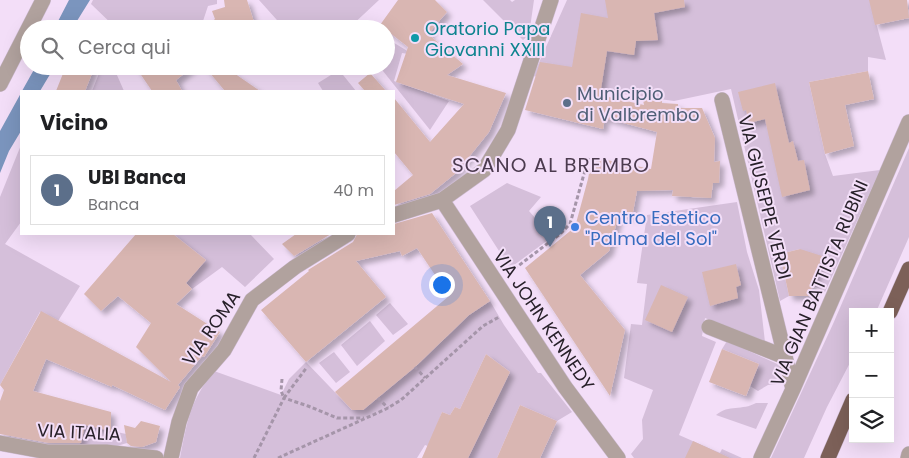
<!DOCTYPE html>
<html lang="it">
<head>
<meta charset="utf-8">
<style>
  body { margin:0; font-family:Poppins,sans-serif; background:#f2f2f2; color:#202124 }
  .controls { position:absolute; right:15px; bottom:15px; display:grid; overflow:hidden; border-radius:0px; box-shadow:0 5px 20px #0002 }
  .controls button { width:45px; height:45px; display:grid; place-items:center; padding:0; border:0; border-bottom:1px solid #e0e0e0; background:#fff; color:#202124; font:25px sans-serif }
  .you { position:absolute; left:441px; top:284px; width:18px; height:18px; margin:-12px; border:4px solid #fff; border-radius:50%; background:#1a73e8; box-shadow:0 0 0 8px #1a73e833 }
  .badge { display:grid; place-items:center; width:32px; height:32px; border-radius:50%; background:#111827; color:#fff; font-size:16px; font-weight:700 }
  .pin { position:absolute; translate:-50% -41px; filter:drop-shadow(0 1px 2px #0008) }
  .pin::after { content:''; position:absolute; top:26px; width:18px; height:15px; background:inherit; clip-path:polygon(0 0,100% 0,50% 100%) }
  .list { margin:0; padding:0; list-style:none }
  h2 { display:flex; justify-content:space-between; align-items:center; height:65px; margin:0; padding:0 20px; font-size:21px }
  h2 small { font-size:16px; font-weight:400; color:#757577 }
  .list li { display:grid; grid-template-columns:32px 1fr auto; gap:15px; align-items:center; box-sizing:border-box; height:70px; margin:0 10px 10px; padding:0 10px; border:1px solid #e0e0e0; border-radius:0px }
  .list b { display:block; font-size:19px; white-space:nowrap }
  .list p { margin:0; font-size:16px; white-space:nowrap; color:#757577 }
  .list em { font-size:16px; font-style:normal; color:#757577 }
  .icon { flex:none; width:28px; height:28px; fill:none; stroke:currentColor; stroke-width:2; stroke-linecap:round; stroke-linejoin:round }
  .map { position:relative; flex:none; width:909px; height:458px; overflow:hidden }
  .search { position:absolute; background:#fff; box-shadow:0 5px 20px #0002; left:20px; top:20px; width:375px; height:55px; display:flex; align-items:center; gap:12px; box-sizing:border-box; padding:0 18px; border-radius:28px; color:#757577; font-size:19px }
  .panel { position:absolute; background:#fff; box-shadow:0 5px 20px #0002; left:20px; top:90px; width:375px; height:145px; border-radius:0px }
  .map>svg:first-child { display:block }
  .green { fill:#d5bfda }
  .water { fill:#7b95be }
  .building { fill:#d9b6b2; filter:url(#shadow) }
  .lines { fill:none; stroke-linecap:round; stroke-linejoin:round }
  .minor-casing { stroke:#cebcd3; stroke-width:16 }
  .trunk-casing { stroke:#cebcd3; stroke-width:16 }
  .path { stroke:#a595a9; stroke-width:3; stroke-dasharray:4 2.5; stroke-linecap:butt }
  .minor { stroke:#b1a29e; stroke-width:15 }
  .trunk { stroke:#7c6058; stroke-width:15 }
  .culture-dot { fill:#0f9aa8; stroke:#f3def8; stroke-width:2 }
  .service-dot { fill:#5c6f8a; stroke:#f3def8; stroke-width:2 }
  .shop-dot { fill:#3f7fe0; stroke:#f3def8; stroke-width:2 }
  .labels { text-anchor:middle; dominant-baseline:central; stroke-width:4; stroke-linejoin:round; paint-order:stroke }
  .culture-label { font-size:18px; fill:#0d838f; stroke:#f3def8; text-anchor:start }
  .service-label { font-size:18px; fill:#4e5e75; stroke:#f3def8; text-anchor:start }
  .street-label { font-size:18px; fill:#272029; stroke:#f3def8 }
  .shop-label { font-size:18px; fill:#366cbe; stroke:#f3def8; text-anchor:start }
  .quarter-label { font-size:20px; letter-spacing:1px; fill:#4c3b4f; stroke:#f3def8 }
</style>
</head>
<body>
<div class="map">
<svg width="909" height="458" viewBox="0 0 909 458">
  <defs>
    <filter id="shadow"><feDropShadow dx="4.5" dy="4.5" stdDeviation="2.5" flood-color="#0004"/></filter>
  </defs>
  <rect width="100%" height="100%" fill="#f3def8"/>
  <path class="green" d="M93 0H217V4L208 6 203 21 194 29H117L91 4Z
    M259 0H379L348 29H285Z
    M483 0H510L512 2 515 0H534L529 35 523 40Z
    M567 0H870L886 60 868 57V71L809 82 825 154 833 176 880 170 825 292 812 285 800 249 780 254 789 296 780 301 731 89 674 101 623 94 533 76Z
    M391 41 414 55 402 53 394 81 449 101 430 130 379 66H386V44Z
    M102 66H113L124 91H92Z
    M339 70 356 91H323L318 83Z
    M21 145V222L5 244 80 286 58 321 40 312 0 385V197Z
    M909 148V237L880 303 876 312H853V357L827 407 804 458H771L833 324Z
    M507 183 541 197 529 211 552 237 510 268 470 206Z
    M737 202 747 252 759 290 765 342 705 318 702 336 716 342 679 435 720 453 722 449 742 458H634L631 454 643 439 642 420 653 390 624 378 631 324 642 325 647 284 637 283 647 215Z
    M173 234H250L274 259 245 287 222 267 192 289 186 283 206 260Z
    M490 301 504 325 538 373H541L572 412 557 421 520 405 497 458H468L510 372 486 354 460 409 455 407 450 415 442 412 437 425 433 448 425 445 417 458H180C187 422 190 401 214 371L281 395 289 379 306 362 352 410H363L415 367 469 315Z
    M390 303 408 324 393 335 376 315Z
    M370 321 385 341 357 366 341 345Z
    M727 341 784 367 777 384 768 385 758 391 750 386 759 364 722 349Z
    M334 352 350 372 336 383 319 363Z
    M756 403H768L756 429 716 415C729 404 742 411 756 403Z
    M88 410 99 428 126 434 127 443 110 448 80 445Z"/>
  <path class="water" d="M69 0H90L72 29H54Z
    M36 66H55L40 91H22Z
    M21 93V131L9 151 0 173V131Z"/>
  <path class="building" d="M224 0H247L254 22 234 29H203L215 19 212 11 225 7Z
    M398 0H435L447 12 428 34 463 64 447 75 506 93 489 132 456 173 430 194 394 205V191L413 175 394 152V98L430 142 464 104 396 82 408 47 380 25Z
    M605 0H684L685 7 654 13 658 40 636 41 634 55 607 51 600 95 644 105 643 100 662 101V103L678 104V108H702L715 138 714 162 720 161 719 183H713L711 198 672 196 673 190 637 191 632 217 619 214 609 251 580 275 625 330 610 396 525 268 575 227 588 179 592 157 651 169 657 132 605 118 603 129 525 110 540 62 572 67 581 13 608 18Z
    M869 0H907L909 18 875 25Z
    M66 66H95L85 91H56Z
    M135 66H194L176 80 182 91H152Z
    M204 66H226L228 69 260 91H225Z
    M868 71 874 99 845 105 854 146 825 154 809 82Z
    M370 73 386 91H365L358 83Z
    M775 83 789 143 793 141 798 161 804 160 810 190 782 197 765 119 749 123 746 110 743 111 738 92Z
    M432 213 490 301 469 315 415 367 363 410H352L335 392 449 296 417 248 402 256 400 251 356 261 386 297 306 362 261 310 309 271 308 270 353 242 357 234H394V224Z
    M136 234H173L206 260 186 283 192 289 176 304 220 332 204 357 202 356 178 385 180 387 165 410 112 385V387L46 359 33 391 111 412V431L85 425 81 443H49L0 434V401L4 390 0 385 41 311 171 382 136 347 151 323 118 296 101 311 84 294Z
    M296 234H331L294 256 282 244Z
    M800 249 822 256 809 296H789L780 254Z
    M736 264 741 285 736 287 738 298 710 306 702 272Z
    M661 285 688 297 672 332 645 320Z
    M722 349 759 364 746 396 709 382Z
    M486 354 510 372 468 458H422L442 412 450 415 455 407 460 409Z
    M520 405 557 421 540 458H497Z
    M141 421 160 426 156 442 142 447 131 446 127 443 124 425 135 428Z
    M693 441 730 458H685Z"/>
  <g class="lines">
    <defs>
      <path id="minor" d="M0 84 43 0
        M722 100 793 389
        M442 200 565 387 618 458
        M394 215 442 200 484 170 508 130 551 0
        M709 327 785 357
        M0 443 48 452H106L156 458
        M171 458 179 422 191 388 224 350 252 300 295 267 348 234
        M761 458 793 389 909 122
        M908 458 909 454"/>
      <path id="trunk" d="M890 312 909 269
        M828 458 853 400"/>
    </defs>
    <use href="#minor" class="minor-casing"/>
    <use href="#trunk" class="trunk-casing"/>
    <path class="path" d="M509 273 560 234 570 224 589 156
      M415 367 425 378
      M282 379 281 391 284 398 307 367
      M378 398 388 408
      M254 458 284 398 308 406 337 418H364
      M278 458 386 409 401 400 483 326 499 317"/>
    <use href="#minor" class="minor"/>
    <use href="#trunk" class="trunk"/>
  </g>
  <circle class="culture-dot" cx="415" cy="38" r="5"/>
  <circle class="service-dot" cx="567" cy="103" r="5"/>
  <circle class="shop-dot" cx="575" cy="227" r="5"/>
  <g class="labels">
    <g class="culture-label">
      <text x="425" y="28">Oratorio Papa<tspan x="425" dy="21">Giovanni XXIII</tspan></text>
    </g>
    <g class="service-label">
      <text x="577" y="93">Municipio<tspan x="577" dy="21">di Valbrembo</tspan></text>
    </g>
    <g class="street-label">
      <text transform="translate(765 197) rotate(76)">VIA GIUSEPPE VERDI</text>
      <text transform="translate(819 283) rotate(-67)">VIA GIAN BATTISTA RUBINI</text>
      <text transform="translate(544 320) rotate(56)">VIA JOHN KENNEDY</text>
      <text transform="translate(211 328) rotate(-55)">VIA ROMA</text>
      <text transform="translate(79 432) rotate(3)">VIA ITALIA</text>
    </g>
    <g class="shop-label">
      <text x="585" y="217">Centro Estetico<tspan x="585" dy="21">"Palma del Sol"</tspan></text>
    </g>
    <g class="quarter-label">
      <text x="551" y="165">SCANO AL BREMBO</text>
    </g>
  </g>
</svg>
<div class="controls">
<button>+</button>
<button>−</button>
<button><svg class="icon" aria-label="layers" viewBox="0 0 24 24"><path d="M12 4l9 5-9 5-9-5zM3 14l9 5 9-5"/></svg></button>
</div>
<div class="you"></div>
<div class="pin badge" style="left:550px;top:247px;background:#5c6f8a">1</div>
<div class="search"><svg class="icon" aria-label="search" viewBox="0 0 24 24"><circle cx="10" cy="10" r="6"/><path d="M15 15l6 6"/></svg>Cerca qui</div>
<section class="panel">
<h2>Vicino<small></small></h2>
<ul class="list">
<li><span class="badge" style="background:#5c6f8a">1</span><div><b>UBI Banca</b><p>Banca</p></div><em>40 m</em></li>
</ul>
</section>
</div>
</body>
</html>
